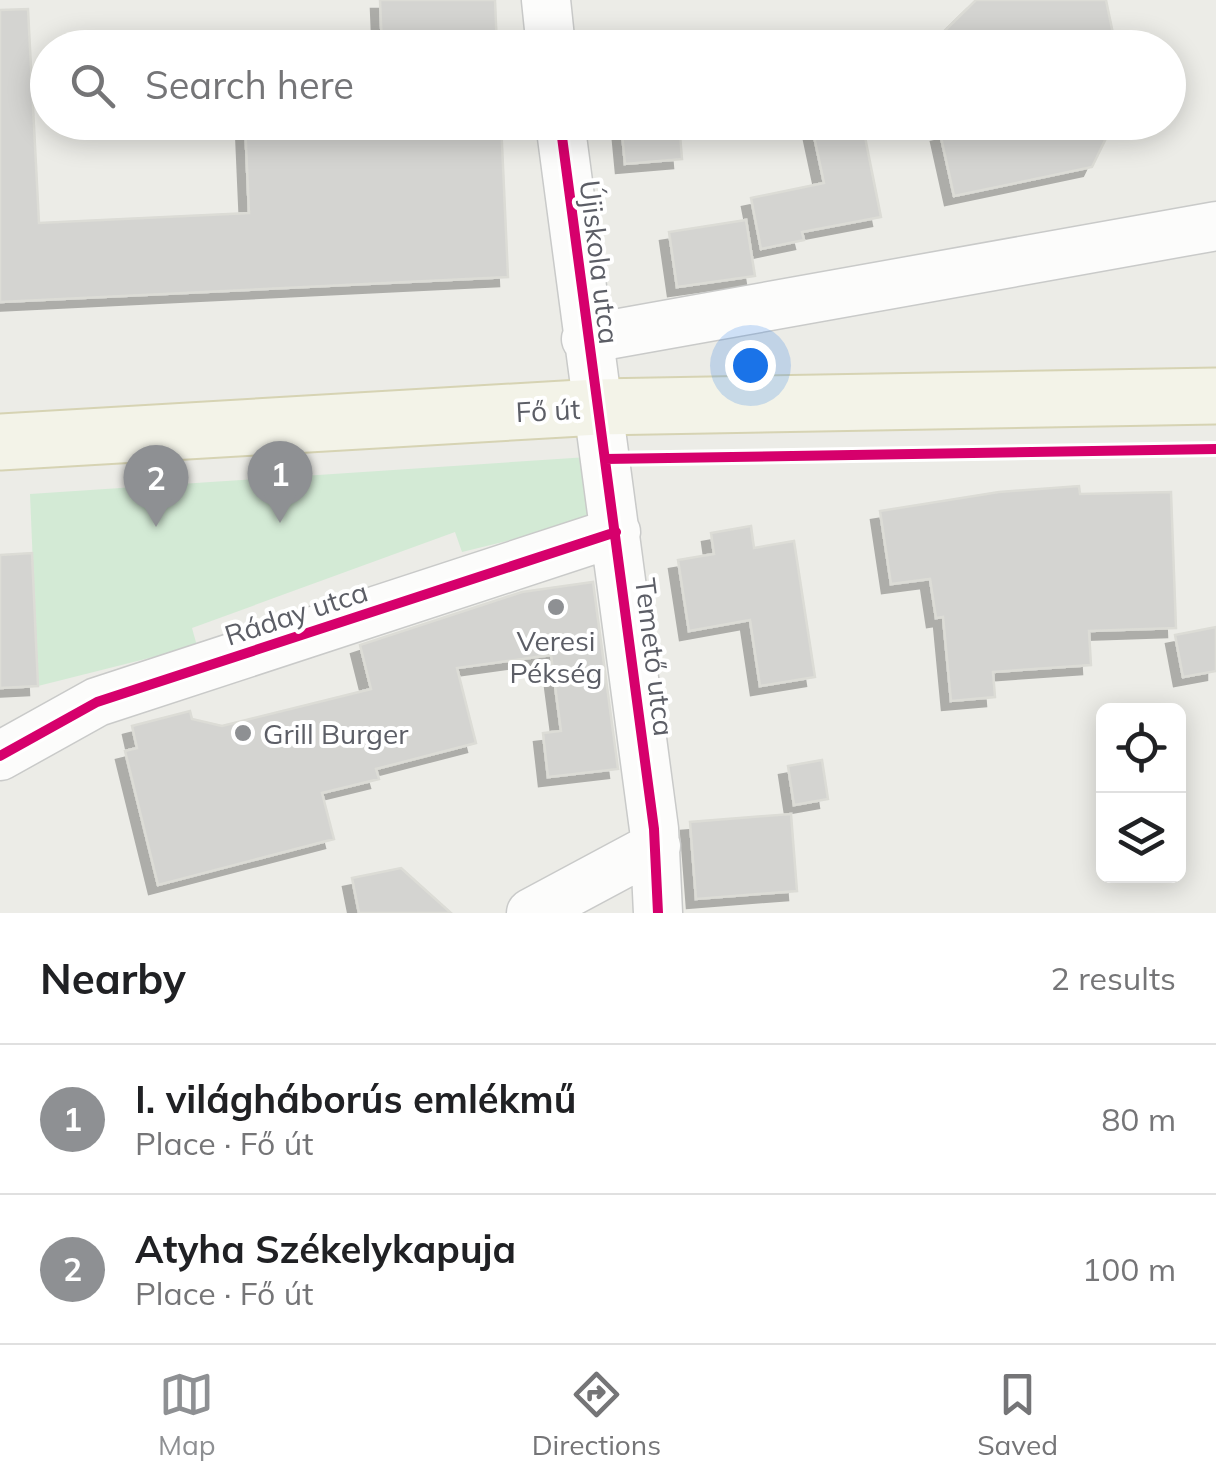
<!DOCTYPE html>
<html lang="en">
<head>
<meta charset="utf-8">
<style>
  body { margin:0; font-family:Mulish,sans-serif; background:#f6f6f6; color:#202124 }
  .controls { position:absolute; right:30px; bottom:30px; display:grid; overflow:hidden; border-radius:15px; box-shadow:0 5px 25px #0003 }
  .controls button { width:90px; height:90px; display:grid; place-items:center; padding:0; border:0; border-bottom:2px solid #e0e0e0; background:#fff; color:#202124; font:50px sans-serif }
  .you { position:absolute; left:750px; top:365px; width:35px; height:35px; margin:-25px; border:8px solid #fff; border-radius:50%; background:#1a73e8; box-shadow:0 0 0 15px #1a73e833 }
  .badge { display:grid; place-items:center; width:65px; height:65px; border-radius:50%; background:#8e9093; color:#fff; font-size:32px; font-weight:700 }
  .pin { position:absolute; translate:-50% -82px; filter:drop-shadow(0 2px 5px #0008) }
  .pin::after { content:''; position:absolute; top:52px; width:35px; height:30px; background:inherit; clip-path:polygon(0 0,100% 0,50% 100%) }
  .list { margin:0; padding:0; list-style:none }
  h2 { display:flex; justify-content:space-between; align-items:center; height:130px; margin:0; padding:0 40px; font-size:42px }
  h2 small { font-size:32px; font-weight:400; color:#757577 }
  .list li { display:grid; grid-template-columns:65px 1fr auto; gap:30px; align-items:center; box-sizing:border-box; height:150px; padding:0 40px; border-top:2px solid #e0e0e0 }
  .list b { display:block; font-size:38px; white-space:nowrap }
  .list p { margin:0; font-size:32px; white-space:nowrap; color:#757577 }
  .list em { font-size:32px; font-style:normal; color:#757577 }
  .icon { flex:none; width:55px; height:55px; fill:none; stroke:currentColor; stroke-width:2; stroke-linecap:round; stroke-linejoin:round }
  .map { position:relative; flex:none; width:1216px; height:913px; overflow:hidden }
  .search { position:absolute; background:#fff; box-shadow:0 5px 25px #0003; left:30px; right:30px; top:30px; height:110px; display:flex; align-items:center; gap:25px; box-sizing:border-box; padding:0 35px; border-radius:55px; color:#757577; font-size:38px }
  .sheet { height:430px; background:#fff }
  nav { display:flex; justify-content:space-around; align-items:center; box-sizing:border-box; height:140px; border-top:2px solid #e0e0e0; background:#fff; font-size:28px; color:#757577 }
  nav a { display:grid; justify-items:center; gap:5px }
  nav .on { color:#8e9093 }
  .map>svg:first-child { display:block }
  .green { fill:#d3ead5 }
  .building { fill:#d4d4d1; stroke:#dcdcd6; stroke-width:2.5; filter:url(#shadow) }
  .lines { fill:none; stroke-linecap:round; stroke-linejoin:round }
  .minor-casing { stroke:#c9cac9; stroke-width:51 }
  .major-casing { stroke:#d6d3b3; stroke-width:59 }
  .minor { stroke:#fcfcfb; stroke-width:48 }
  .major { stroke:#f3f3e8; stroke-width:55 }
  .cycleway-casing { stroke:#fff; stroke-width:16 }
  .cycleway { stroke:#d6006c; stroke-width:10 }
  .poi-dot { fill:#8e9093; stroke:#fff; stroke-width:4 }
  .labels { text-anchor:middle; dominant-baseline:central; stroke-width:8; stroke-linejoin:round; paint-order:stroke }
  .street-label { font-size:28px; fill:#5c5e66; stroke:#fff }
  .poi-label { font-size:28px; fill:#5c5e66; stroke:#fff }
</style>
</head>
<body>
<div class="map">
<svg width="1216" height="913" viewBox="0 0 1216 913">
  <defs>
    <filter id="shadow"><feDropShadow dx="-9" dy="9" stdDeviation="0" flood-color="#0004"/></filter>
  </defs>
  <rect width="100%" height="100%" fill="#ecece7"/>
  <path class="green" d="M588 457 598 519 462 552 455 532 192 628 197 646 38 686 30 494Z"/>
  <path class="building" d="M380 0H495L497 48 382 47Z
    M976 0H1106L1116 48H927Z
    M28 9 39 223 249 213 245 122H501L508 277 0 302V10Z
    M621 122H679L682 159 625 164Z
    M811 122H862L881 217 802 232 804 240 761 249 751 198 824 183Z
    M989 122H1114L1092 167 954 196 940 133Z
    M746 220 755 276 677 287 669 232Z
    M1079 486 1080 494 1171 492 1176 628 1089 631 1091 665 993 672 995 697 951 701 943 617 936 618 930 579 891 584 880 511 999 492Z
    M751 526 754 548 794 541 815 677 760 686 750 620 689 631 678 560 714 554 711 533Z
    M32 553 38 686 0 688V555Z
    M593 582 618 769 548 777 543 733 561 731 551 655 457 668 476 743 376 769 379 779 322 793 334 839 158 885 125 751 137 748 132 726 190 711 192 719 222 726 371 689 360 645 522 592Z
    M1216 627V671L1183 677 1175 635Z
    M822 760 828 799 794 805 788 766Z
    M791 814 797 891 696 899 690 822Z
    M401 868 451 913H359L352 878Z"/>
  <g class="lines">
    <defs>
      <path id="minor" d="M546 0 551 48
        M560 122 654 829 658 913
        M586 339 1216 226
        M0 756 97 702 616 532
        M531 913 656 846"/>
      <path id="major" d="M0 442 598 407 1216 396"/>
    </defs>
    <use href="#minor" class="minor-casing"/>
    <use href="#major" class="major-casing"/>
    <use href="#minor" class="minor"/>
    <use href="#major" class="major"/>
    <defs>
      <path id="cycleway" d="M560 122 654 829 658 913
        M605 459 1216 449
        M0 756 97 702 616 532"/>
    </defs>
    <use href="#cycleway" class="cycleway-casing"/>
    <use href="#cycleway" class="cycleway"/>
  </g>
  <g class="poi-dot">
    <circle cx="556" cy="607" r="10"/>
    <circle cx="243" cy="733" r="10"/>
  </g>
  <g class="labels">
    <g class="street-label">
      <text transform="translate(600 262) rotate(83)">Újiskola utca</text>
      <text transform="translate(548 410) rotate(-3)">Fő út</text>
      <text transform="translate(296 613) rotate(-18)">Ráday utca</text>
      <text transform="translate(655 657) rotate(83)">Temető utca</text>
    </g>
    <g class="poi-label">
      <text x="556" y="640">Veresi<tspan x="556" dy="32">Pékség</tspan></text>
      <text x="263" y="733" text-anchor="start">Grill Burger</text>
    </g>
  </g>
</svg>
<div class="controls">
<button><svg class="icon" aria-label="locate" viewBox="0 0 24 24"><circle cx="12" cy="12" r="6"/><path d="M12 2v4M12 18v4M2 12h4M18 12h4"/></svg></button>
<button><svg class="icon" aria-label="layers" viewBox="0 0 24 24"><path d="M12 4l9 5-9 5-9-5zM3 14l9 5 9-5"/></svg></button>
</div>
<div class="you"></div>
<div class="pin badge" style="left:280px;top:523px">1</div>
<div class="pin badge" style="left:156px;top:527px">2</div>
<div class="search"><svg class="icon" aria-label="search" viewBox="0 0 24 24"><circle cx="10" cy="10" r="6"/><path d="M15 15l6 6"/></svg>Search here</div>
</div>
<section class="sheet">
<h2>Nearby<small>2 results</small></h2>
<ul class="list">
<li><span class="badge">1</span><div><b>I. világháborús emlékmű</b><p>Place · Fő út</p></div><em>80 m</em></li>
<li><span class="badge">2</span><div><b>Atyha Székelykapuja</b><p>Place · Fő út</p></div><em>100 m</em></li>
</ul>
</section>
<nav>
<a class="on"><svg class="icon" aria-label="map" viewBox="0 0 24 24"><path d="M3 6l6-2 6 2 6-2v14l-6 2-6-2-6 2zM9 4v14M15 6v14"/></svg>Map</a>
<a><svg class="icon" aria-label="directions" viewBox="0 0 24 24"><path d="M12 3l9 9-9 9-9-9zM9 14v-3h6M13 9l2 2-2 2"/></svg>Directions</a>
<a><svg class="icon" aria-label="saved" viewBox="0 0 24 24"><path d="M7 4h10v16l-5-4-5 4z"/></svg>Saved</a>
</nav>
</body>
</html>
